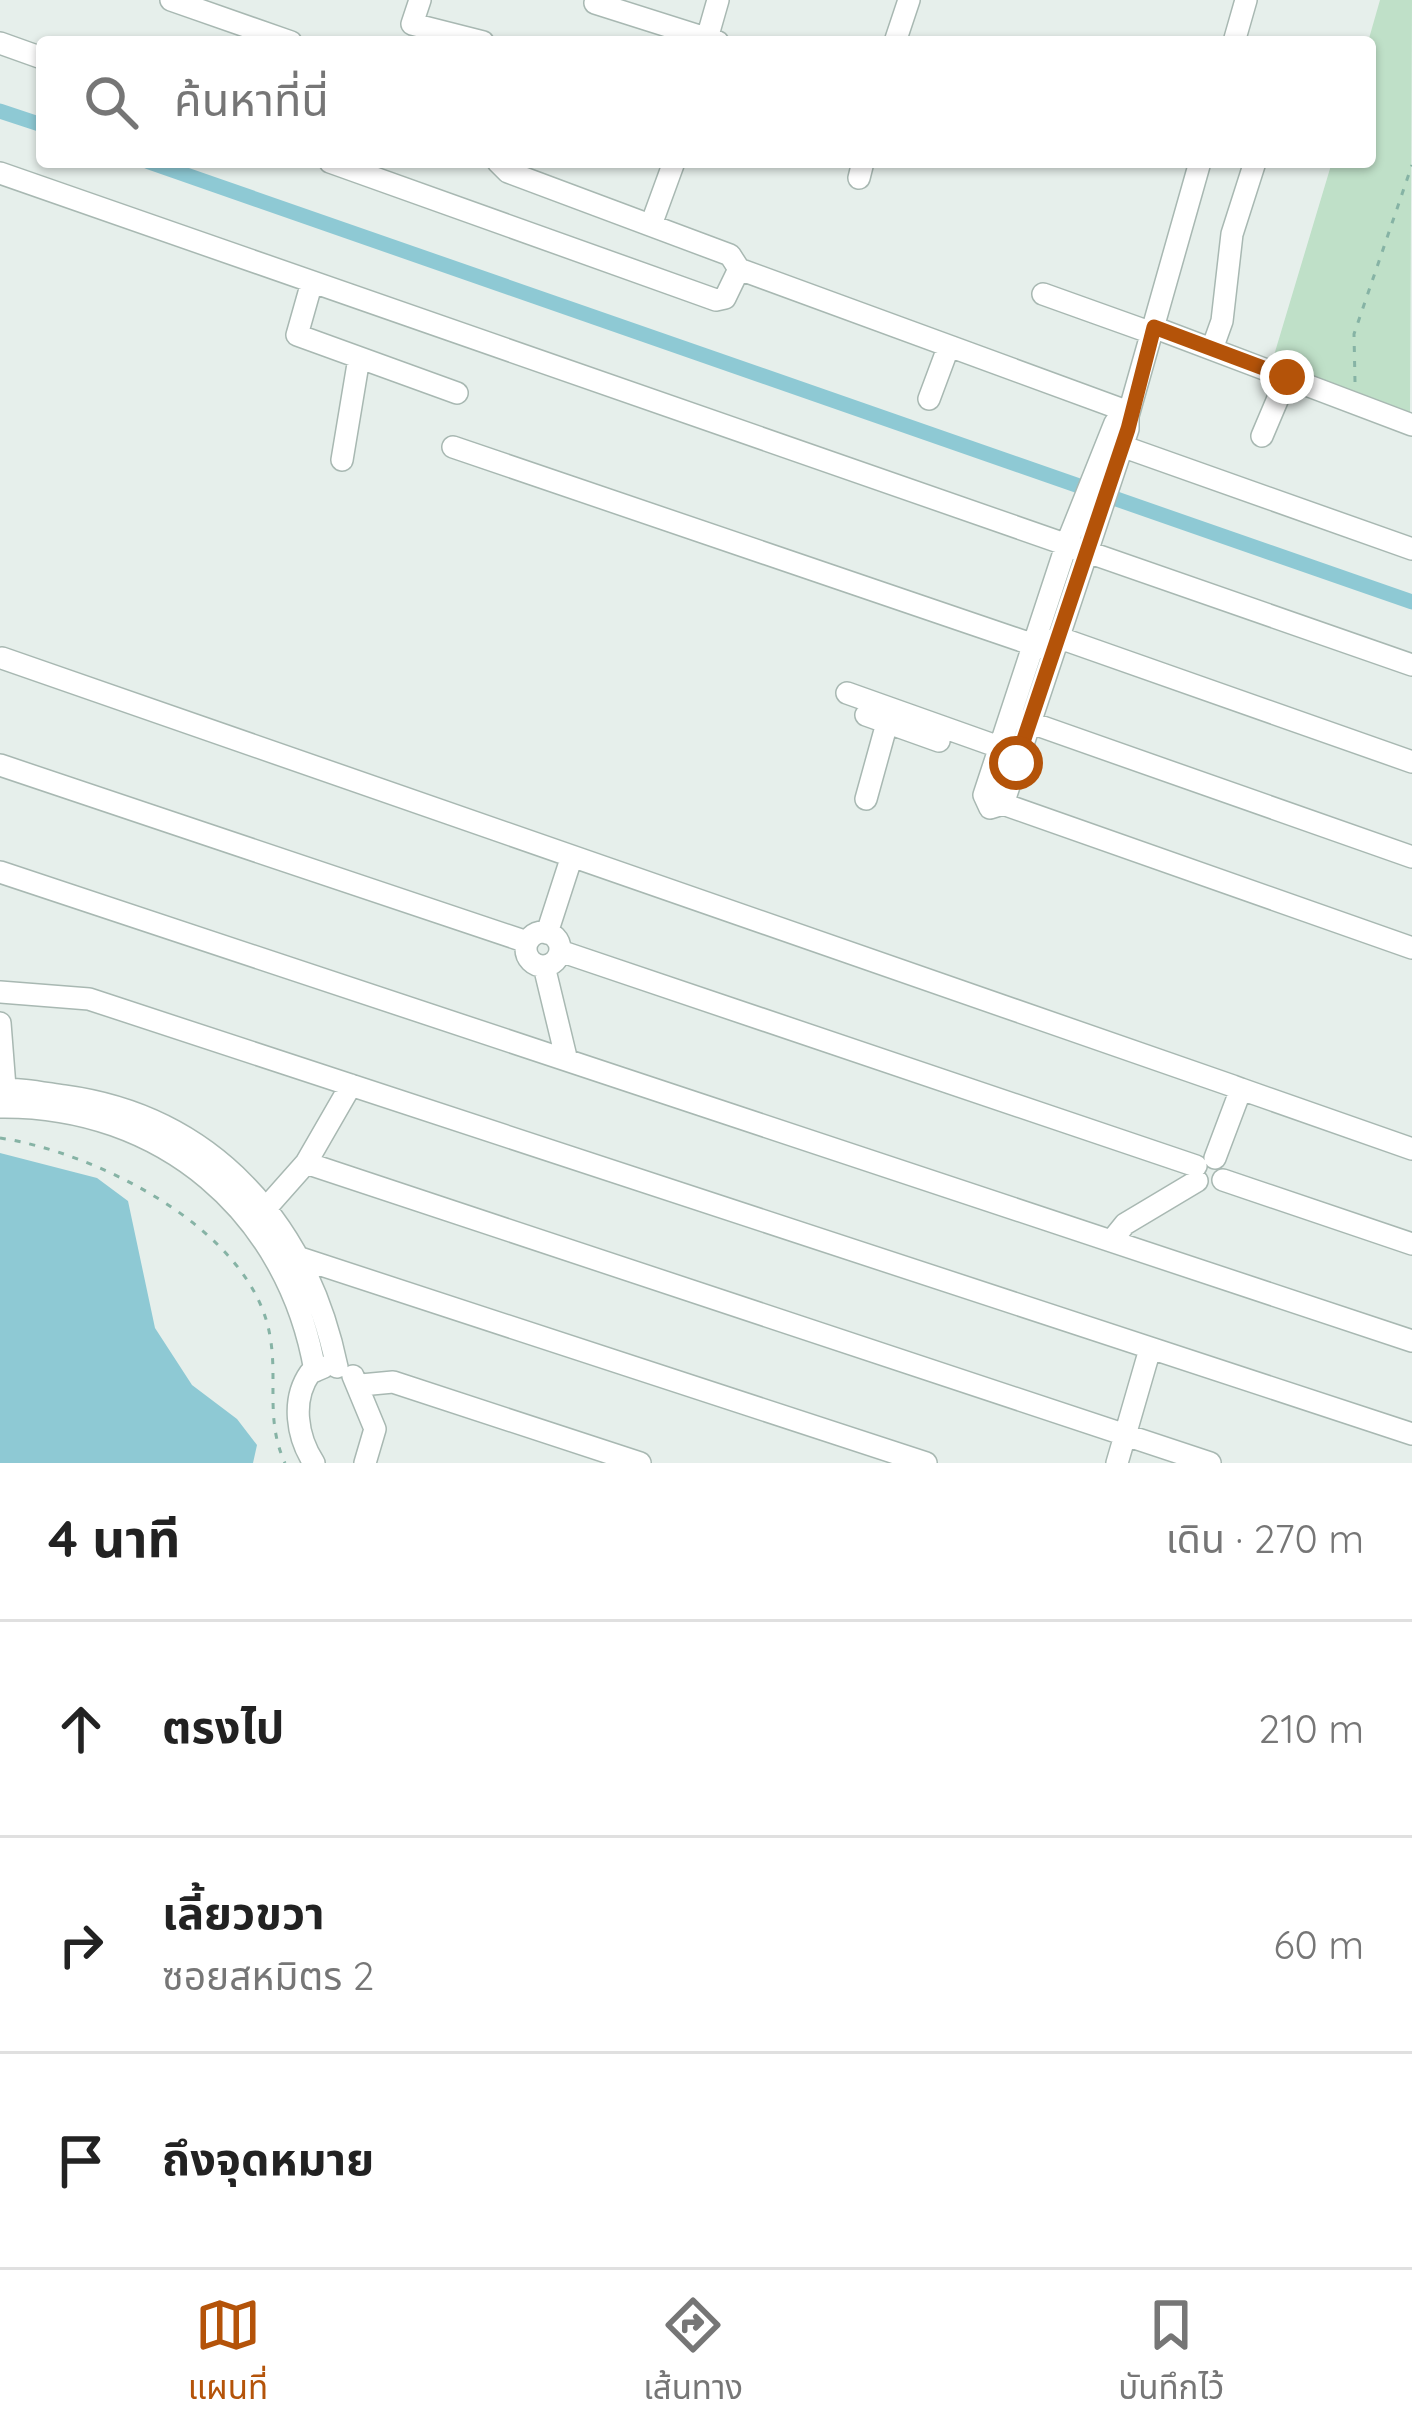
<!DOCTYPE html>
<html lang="th">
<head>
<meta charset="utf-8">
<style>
  body { margin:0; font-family:Quicksand,"Noto Sans Thai",sans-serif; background:#f2f2f2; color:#222 }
  .stop { position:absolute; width:36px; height:36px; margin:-27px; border:9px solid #b45309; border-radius:50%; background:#fff }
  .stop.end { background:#b45309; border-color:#fff; box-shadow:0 3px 12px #0008 }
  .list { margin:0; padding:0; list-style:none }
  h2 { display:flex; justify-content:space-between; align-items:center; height:156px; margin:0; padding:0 48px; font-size:51px }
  h2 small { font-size:39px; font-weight:400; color:#767676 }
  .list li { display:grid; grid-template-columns:78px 1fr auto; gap:36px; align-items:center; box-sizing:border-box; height:216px; padding:0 48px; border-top:3px solid #e0e0e0 }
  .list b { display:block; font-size:45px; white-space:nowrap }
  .list p { margin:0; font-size:39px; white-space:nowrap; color:#767676 }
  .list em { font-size:39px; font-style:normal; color:#767676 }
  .icon { flex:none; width:66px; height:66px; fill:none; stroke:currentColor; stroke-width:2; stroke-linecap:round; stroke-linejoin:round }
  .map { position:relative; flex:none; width:1412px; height:1463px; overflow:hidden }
  .search { position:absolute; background:#fff; box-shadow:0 3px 9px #0004; left:36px; right:36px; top:36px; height:132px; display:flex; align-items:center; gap:30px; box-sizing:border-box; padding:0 42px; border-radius:12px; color:#767676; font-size:45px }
  .sheet { height:804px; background:#fff }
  nav { display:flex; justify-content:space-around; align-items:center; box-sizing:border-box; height:168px; border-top:3px solid #e0e0e0; background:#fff; font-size:33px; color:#767676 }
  nav a { display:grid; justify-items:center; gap:6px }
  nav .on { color:#b45309 }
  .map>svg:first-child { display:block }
  .green { fill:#bfe0c8 }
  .water { fill:#8ec9d4 }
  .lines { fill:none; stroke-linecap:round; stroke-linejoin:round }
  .canal { stroke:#8ec9d4; stroke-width:15 }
  .minor-casing { stroke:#a8b8b2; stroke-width:24 }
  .path { stroke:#86b3a5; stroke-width:3; stroke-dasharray:6 9; stroke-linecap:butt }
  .minor { stroke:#fff; stroke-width:21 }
  .route { stroke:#b45309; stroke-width:15 }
</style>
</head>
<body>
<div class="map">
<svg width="1412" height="1463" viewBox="0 0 1412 1463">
  <rect width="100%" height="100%" fill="#e6efeb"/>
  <path class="green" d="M1380 0H1412L1410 415 1272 362 1332 162H1370L1368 42Z"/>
  <path class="water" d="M0 1153 97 1178 128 1201 155 1328 192 1385 237 1419 257 1445 253 1463H0Z"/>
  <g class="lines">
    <path class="canal" d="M0 111 42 125
      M149 162 1412 602"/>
    <defs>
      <path id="minor" d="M171 0 291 42
        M420 0 412 24 483 42
        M595 3 718 42
        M706 42 718 0
        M895 42 909 0
        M1234 42 1246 0
        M0 43 42 58
        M330 162 716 300 725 298 739 269
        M498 162 508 172 730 255 739 269 1129 412
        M0 173 1412 665
        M859 178 863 162
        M651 225 674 162
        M312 282 297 335 457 393
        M1043 294 1152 333
        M1153 327 1412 425
        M1212 349 1222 321 1232 234 1255 162
        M929 399 948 348
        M1128 416V429L1003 804 990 808 984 795 1067 543 1115 423Z
        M1128 416 1200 162
        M1262 436 1287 377
        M1113 443 1412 549
        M453 447 1043 648
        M342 460 359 358
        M1057 637 1412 762
        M2 658 1233 1086 1241 1089 1215 1158
        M847 693 999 747
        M866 715 939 741
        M1017 718 1412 857
        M0 765 527 942
        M866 799 887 723
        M1003 804 1412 948
        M0 872 1412 1341
        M526 949a17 17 0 1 1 34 0a17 17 0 1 1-34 0Z
        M547 933 571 859
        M560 951 1196 1166
        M544 966 566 1057
        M0 992 89 999 1412 1434
        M0 1023 6 1100
        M1241 1089 1412 1149
        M0 1090C21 1088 43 1093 64 1096 212 1116 307 1223 337 1367
        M0 1107C162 1105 288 1213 315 1371
        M306 1163 1210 1463
        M1223 1180 1412 1244
        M259 1216 306 1163 351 1085
        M1112 1240 1125 1224 1197 1181
        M300 1258 926 1463
        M353 1376 375 1429 365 1463
        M361 1385 393 1382 640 1463
        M314 1463C297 1437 291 1400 310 1373L324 1367
        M1117 1463 1150 1349"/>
    </defs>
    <use href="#minor" class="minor-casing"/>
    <path class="path" d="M1355 382 1354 334 1412 165
      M0 1138C95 1152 252 1229 270 1336 278 1380 265 1420 285 1463"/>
    <use href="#minor" class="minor"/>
  </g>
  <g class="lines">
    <path class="route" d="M1016 763 1128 429 1154 327 1287 377"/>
  </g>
</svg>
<div class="stop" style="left:1016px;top:763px"></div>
<div class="stop end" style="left:1287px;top:377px"></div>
<div class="search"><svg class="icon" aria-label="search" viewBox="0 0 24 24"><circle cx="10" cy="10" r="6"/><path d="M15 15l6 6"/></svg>ค้นหาที่นี่</div>
</div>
<section class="sheet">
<h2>4 นาที<small>เดิน · 270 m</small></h2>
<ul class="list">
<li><svg class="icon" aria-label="ahead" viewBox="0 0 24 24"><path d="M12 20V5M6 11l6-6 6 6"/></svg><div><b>ตรงไป</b></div><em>210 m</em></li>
<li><svg class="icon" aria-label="right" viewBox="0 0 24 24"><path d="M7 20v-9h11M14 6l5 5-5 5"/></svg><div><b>เลี้ยวขวา</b><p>ซอยสหมิตร 2</p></div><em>60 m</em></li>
<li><svg class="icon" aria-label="arrive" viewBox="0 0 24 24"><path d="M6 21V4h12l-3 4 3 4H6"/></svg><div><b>ถึงจุดหมาย</b></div></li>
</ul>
</section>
<nav>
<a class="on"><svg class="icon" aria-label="map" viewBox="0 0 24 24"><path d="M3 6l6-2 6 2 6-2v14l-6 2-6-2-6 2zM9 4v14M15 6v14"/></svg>แผนที่</a>
<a><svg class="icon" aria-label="directions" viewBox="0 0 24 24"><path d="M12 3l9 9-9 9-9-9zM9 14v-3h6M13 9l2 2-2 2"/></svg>เส้นทาง</a>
<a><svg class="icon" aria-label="saved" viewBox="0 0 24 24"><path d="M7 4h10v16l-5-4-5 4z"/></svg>บันทึกไว้</a>
</nav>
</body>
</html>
